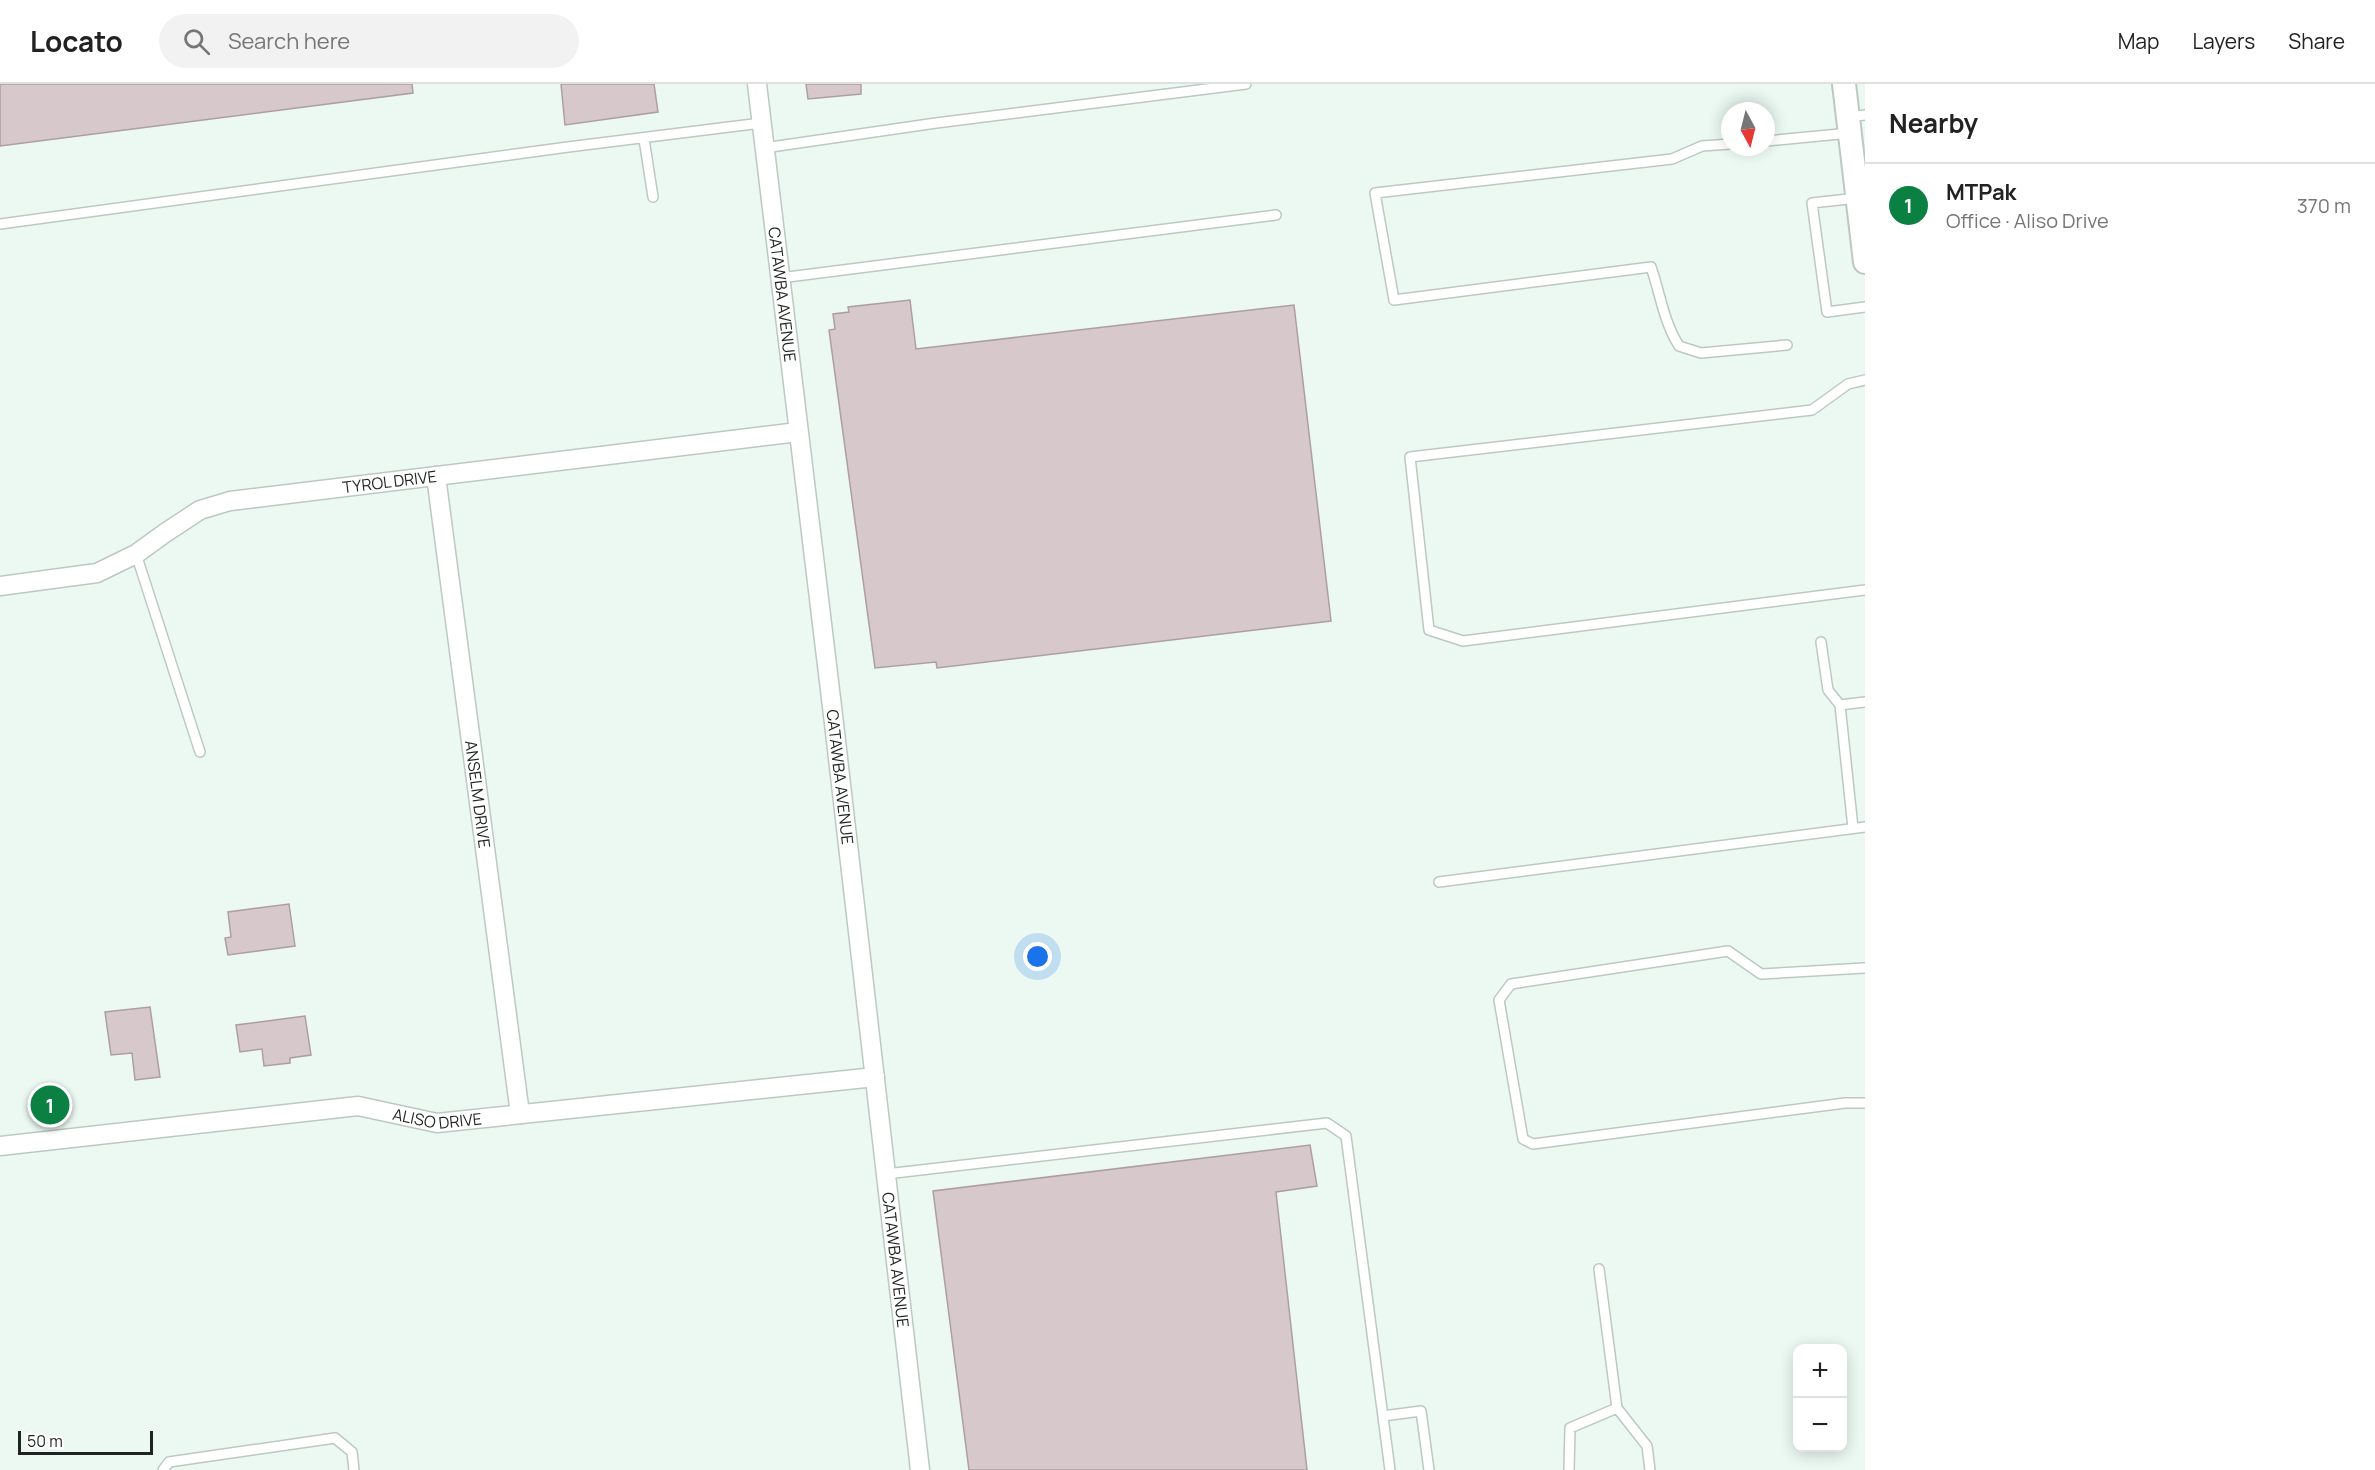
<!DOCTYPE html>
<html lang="en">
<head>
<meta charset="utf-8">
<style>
  body { margin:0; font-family:Manrope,sans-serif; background:#f2f2f2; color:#222 }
  .controls { position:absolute; right:18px; bottom:18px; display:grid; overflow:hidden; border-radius:12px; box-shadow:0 3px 15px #0003 }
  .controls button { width:54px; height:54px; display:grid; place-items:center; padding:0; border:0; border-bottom:2px solid #e0e0e0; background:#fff; color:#222; font:30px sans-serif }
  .compass { position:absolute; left:1721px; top:18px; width:54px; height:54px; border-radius:50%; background:#fff; box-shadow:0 3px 15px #0003; rotate:173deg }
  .scale { position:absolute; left:18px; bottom:15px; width:135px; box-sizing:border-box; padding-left:6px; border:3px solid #1f2422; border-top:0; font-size:16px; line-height:21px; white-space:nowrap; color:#1f2422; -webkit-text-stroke:4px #fff; paint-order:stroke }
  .you { position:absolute; left:1038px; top:873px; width:21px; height:21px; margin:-15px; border:4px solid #fff; border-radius:50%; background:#1a73e8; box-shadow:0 0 0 9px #1a73e833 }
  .badge { display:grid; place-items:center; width:39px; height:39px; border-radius:50%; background:#0b8043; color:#fff; font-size:20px; font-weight:700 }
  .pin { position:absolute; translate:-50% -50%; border:3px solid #fff; box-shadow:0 2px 6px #0006 }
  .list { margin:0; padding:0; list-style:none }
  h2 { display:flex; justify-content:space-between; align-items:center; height:78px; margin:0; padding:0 24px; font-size:26px }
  h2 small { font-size:20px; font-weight:400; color:#767676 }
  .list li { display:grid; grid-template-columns:39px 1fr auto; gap:18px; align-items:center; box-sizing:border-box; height:84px; padding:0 24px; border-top:2px solid #e0e0e0 }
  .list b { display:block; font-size:22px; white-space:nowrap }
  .list p { margin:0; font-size:20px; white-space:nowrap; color:#767676 }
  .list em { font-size:20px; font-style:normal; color:#767676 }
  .icon { flex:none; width:33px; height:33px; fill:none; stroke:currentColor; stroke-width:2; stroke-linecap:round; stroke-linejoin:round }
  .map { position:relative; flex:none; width:1865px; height:1386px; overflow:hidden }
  header { display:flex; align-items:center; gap:36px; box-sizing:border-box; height:84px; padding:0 30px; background:#fff; border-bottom:2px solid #e0e0e0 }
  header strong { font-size:28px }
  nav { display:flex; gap:33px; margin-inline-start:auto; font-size:21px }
  .search { width:420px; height:54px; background:#f2f2f2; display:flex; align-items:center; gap:15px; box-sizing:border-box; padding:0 21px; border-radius:33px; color:#767676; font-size:22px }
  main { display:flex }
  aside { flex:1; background:#fff }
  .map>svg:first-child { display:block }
  .building { fill:#d7c9cb; stroke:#ad9fa1; stroke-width:1.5 }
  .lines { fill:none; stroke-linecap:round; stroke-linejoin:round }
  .service-casing { stroke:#bcc9c3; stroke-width:12 }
  .minor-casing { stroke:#bcc9c3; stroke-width:21 }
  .tertiary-casing { stroke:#bcc9c3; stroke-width:26 }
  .service { stroke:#fff; stroke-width:9 }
  .minor { stroke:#fff; stroke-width:18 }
  .tertiary { stroke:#fff; stroke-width:22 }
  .labels { text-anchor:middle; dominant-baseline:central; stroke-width:6; stroke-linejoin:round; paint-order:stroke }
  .street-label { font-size:16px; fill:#1f2422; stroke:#fff }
</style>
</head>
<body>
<header>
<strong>Locato</strong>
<div class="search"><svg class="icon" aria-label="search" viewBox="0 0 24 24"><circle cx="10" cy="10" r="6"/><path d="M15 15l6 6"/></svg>Search here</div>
<nav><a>Map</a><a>Layers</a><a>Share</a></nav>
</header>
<main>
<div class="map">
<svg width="1865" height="1386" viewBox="0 0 1865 1386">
  <rect width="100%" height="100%" fill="#ecf9f3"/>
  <path class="building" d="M0 0H412L413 9 0 62Z
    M561 0H654L658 28 565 41Z
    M806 0H861V10L808 15Z
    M910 216 916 265 1294 221 1331 537 937 584 936 578 875 584 829 246 835 245 833 230 849 228 848 223Z
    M289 820 295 862 228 871 225 854 231 853 228 828Z
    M150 923 160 993 135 996 132 969 111 971 105 928Z
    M305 932 311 971 290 974V979L264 982 262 965 240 968 236 941Z
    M1310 1061 1317 1102 1276 1108 1307 1386H969L933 1107Z"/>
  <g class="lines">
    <defs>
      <path id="service" d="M1848 33 1865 31
        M644 55 653 113
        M1766 57 1850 49
        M1730 60 1702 62 1672 75 1375 109 1394 216 1651 183C1660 209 1664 239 1679 262L1701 269 1787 261
        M764 64 936 39 1246 0
        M1857 114 1812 119 1827 228 1865 223
        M0 140 568 63 761 39
        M780 194 1276 131
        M1865 296 1848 300 1812 326 1410 373 1429 546 1463 557 1865 506
        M136 470 200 668
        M1821 558 1828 606 1840 621
        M1853 744 1840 621 1865 618
        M1439 798 1865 743
        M1864 884 1761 890 1728 867 1511 900 1499 916 1523 1055 1533 1060 1845 1019H1865
        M886 1090 1327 1039 1346 1052 1390 1386
        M1617 1324 1647 1362 1650 1386
        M1383 1332 1421 1327 1429 1386
        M163 1386 169 1378 335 1354 352 1368 354 1386
        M1569 1386 1570 1344 1617 1324 1599 1185"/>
      <g id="minor">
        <path id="s1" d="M757 0 833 631 920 1386"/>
        <path id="s2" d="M436 392 520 1030"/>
        <path id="s3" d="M0 502 97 489 136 470 165 449 200 426 230 417 798 348"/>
        <path id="s4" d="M0 1062 358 1022 437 1039 875 993"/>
      </g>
      <path id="tertiary" d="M1844 0 1865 178"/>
    </defs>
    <use href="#service" class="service-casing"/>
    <use href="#minor" class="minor-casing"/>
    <use href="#tertiary" class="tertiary-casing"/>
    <use href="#service" class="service"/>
    <use href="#minor" class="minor"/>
    <use href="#tertiary" class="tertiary"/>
  </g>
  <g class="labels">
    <g class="street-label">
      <text stroke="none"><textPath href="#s1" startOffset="212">CATAWBA AVENUE</textPath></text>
      <text stroke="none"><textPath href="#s3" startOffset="411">TYROL DRIVE</textPath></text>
      <text stroke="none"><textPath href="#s1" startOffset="698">CATAWBA AVENUE</textPath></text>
      <text stroke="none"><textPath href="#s2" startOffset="321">ANSELM DRIVE</textPath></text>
      <text stroke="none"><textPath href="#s4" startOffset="441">ALISO DRIVE</textPath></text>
      <text stroke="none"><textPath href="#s1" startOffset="1184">CATAWBA AVENUE</textPath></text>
    </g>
  </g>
</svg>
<div class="controls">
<button>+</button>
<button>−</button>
</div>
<svg class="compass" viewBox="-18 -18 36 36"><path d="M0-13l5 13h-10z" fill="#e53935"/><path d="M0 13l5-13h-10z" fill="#767676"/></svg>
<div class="scale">50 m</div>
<div class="you"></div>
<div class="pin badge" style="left:50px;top:1021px">1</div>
</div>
<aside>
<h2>Nearby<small></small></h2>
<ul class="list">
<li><span class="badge">1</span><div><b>MTPak</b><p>Office · Aliso Drive</p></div><em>370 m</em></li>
</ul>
</aside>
</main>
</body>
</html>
